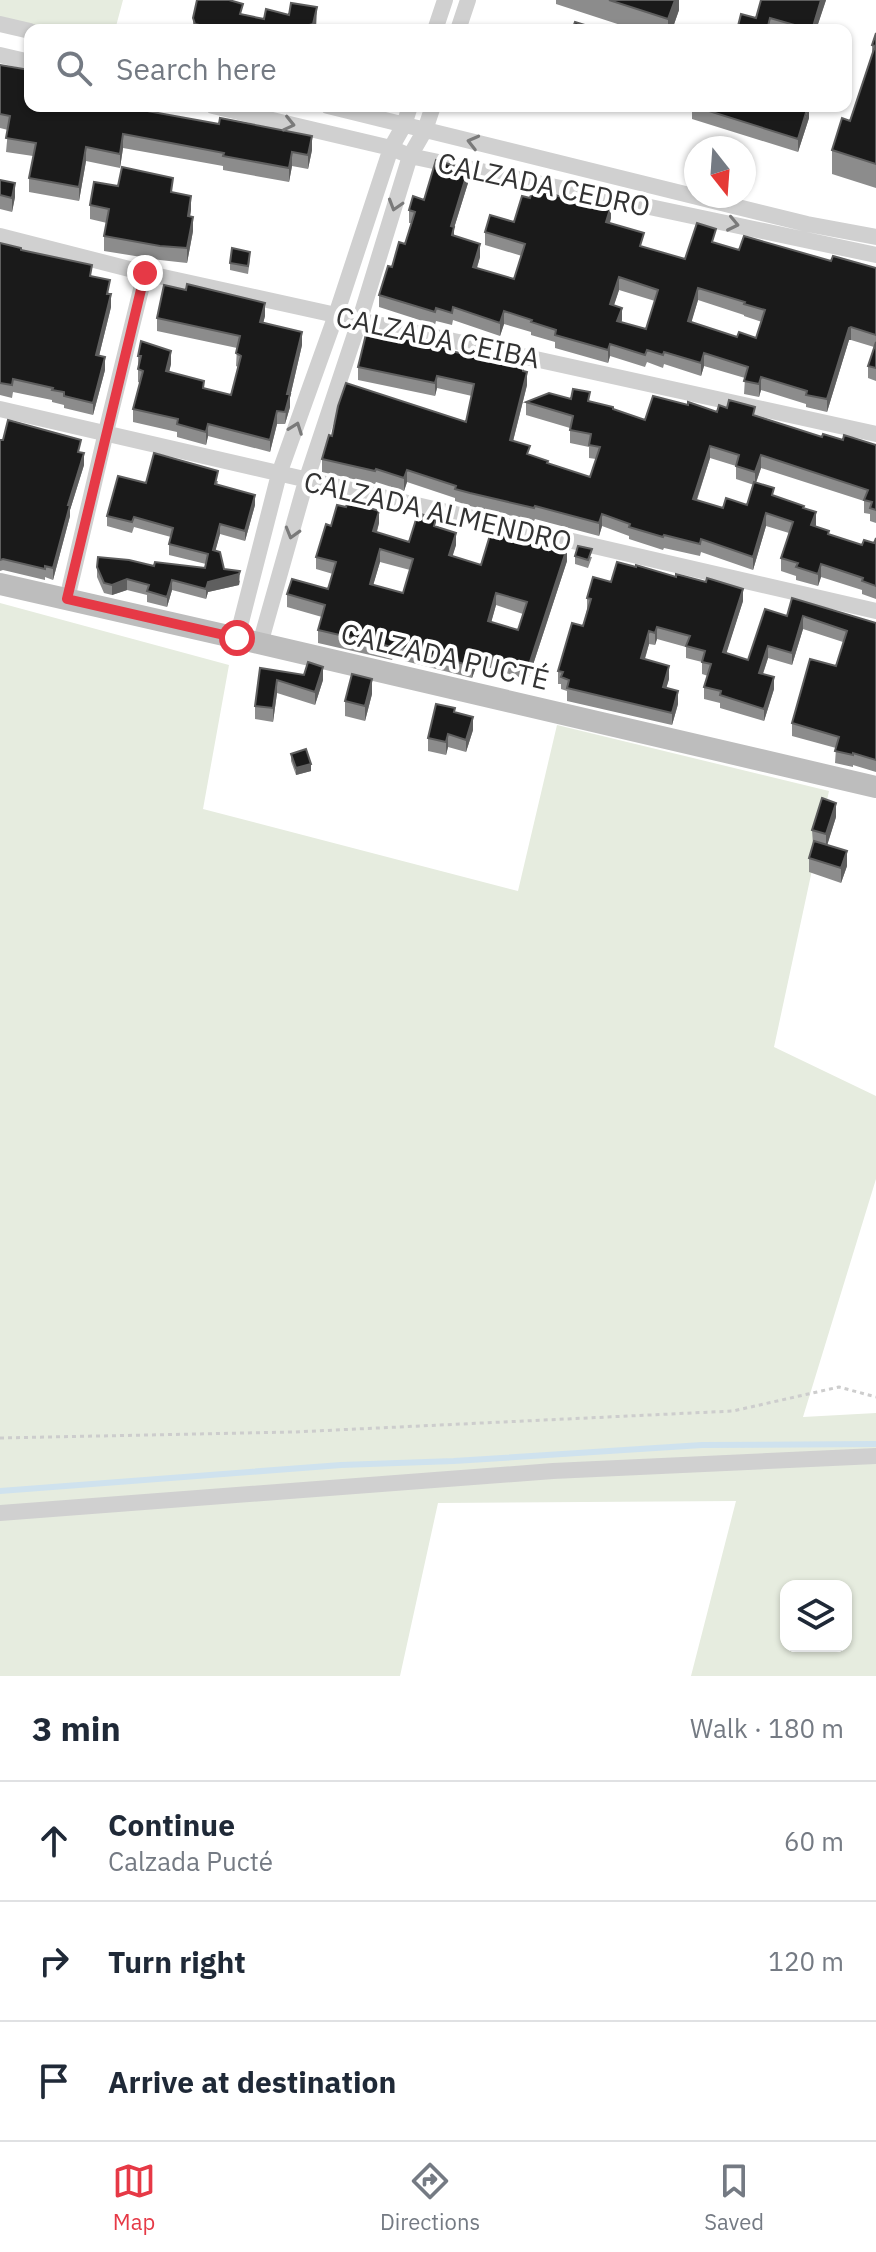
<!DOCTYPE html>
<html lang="en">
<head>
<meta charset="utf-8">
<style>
  body { margin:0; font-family:"IBM Plex Sans",sans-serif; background:#f6f6f7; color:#1f2937 }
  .controls { position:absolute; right:24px; bottom:24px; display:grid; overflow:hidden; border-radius:16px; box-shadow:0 2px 6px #0004 }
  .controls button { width:72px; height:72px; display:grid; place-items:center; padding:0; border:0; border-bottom:2px solid #e0e1e3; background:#fff; color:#1f2937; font:40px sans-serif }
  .compass { position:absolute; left:684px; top:136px; width:72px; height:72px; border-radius:50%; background:#fff; box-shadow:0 2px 6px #0004; rotate:163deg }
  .stop { position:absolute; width:24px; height:24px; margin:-18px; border:6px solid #e63946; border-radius:50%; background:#fff }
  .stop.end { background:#e63946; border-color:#fff; box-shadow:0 2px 8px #0008 }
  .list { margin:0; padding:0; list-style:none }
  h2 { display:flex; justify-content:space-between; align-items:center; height:104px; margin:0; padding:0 32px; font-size:34px }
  h2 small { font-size:26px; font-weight:400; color:#747a83 }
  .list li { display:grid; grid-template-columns:52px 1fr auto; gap:24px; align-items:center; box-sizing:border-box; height:120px; padding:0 32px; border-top:2px solid #e0e1e3 }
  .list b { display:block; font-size:30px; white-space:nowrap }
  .list p { margin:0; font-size:26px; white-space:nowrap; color:#747a83 }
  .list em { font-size:26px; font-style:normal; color:#747a83 }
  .icon { flex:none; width:44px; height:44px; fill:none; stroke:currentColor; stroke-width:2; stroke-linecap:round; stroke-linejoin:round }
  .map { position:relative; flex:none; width:876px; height:1676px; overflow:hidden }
  .search { position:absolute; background:#fff; box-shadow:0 2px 6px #0004; left:24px; right:24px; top:24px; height:88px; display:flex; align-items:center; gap:20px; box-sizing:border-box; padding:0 28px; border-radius:16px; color:#747a83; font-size:30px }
  .sheet { height:464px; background:#fff }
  nav { display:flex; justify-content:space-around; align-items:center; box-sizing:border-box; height:112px; border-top:2px solid #e0e1e3; background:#fff; font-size:22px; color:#747a83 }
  nav a { display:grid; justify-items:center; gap:4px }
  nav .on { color:#e63946 }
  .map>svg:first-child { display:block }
  .green { fill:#e6ecdf; fill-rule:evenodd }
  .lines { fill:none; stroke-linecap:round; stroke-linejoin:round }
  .stream { stroke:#cfe2ee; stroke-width:6 }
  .path { stroke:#cdcdcd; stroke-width:3; stroke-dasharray:4 4; stroke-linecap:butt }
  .street { stroke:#d0d0d0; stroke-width:16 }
  .secondary { stroke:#bdbdbd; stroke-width:22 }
  .wall { fill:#8c8c8c; fill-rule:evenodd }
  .shaded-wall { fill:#5f5f5f }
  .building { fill:#1a1a1a; stroke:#5f5f5f; stroke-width:2; fill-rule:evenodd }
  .oneway { stroke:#7a7a7a }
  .route { stroke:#e63946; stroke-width:10 }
  .labels { text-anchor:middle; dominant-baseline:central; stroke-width:8; stroke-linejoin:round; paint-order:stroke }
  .street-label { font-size:28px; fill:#333; stroke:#fff }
</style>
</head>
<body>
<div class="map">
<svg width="876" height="1676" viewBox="0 0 876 1676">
  <rect width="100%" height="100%" fill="#fff"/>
  <path class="green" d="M0 0H123L115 30H45L0 19Z
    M0 603 229 665 203 809 518 891 557 725 829 791 774 1047 876 1096V1179L803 1417 876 1413V1676H691L736 1501 438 1503 400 1676H0ZM786 1586H846V1646H786Z"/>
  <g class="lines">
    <path class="stream" d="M0 1491 341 1465 454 1461 702 1445 876 1444"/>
    <path class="path" d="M0 1438 294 1432 733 1411 839 1387 876 1397"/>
    <path class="street" d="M0 24 30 31
      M435 30 445 0
      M458 30 468 0
      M0 55 30 62
      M213 106 391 148 410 156 876 255
      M328 106 807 224 876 237
      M0 236 145 273 876 434
      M0 409 876 611
      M67 599 106 432 145 273
      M237 638 279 474 336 315 391 148 404 125 410 106
      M260 644 306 481 360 319 410 156 425 130 433 106
      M0 1513 553 1471 876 1456"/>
    <path class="secondary" d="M0 584 237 638 876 787"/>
  </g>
  <path class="wall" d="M556 0H679V10L672 30H636L556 4Z
    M761 0H826L816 30H737L756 18Z
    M243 14 264 19 316 30H193V18Z
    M876 33V188L832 174V150L850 121 872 55V45Z
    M0 65 30 106H149V111L312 150 308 169 292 166 289 182 223 170V166L123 148 120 168 86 161 79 201 29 192V178L33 156 6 152 8 130 0 128Z
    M692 106 809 118 798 152 692 119Z
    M0 180 15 197 12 212 0 209Z
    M468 183 454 228V236L480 257 477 268 514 279 522 256 485 245V232L514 222 611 218 610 223 643 247 685 259 716 243 739 250 831 261 876 268V381L868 378V366L874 347 851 340H849L827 412 806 407V404L761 390 759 397 744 394 745 378 704 366 701 376 664 364 663 368 647 362 645 367 610 356 608 363 555 348V342L531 335V332L504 324 500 336 453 320 452 325 436 321 435 325 379 307V295L392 267 405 244 411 223H409V210L424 200ZM619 290 655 301 646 329 621 322 622 320 614 305ZM698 300 744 315V316L762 322 756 338 737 337 691 322Z
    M118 186 173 192 191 210 190 216 193 231 187 263 160 260 104 251V236L107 223 90 219V205Z
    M0 243 92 276 110 294 111 307 99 356 105 370 93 415 64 408V405L52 402V400L13 392 12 398 0 395Z
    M250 259 248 274 230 270V263Z
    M265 316 263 323 302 345 290 397V407L285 424H277L270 452 208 436 206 445 177 437V432L133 422V409L140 383 138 382V356L171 364 169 372 204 388 231 395 238 367 236 366 237 348 157 331V318Z
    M447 350 523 371 527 385 513 441 530 455 548 463 590 477 596 459 589 458V447L570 443V428L526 415V402L571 399 590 402 645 420 717 412 755 415 822 437 876 445V523L870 521V514L864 513V501L761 468 756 483 774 496 804 508 816 525 815 526 829 535 862 545 874 543 876 538V599L862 594V590L821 577 818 586 796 580V576L781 571V558L789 533 766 526 753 570 701 552 700 556 664 548 663 550 629 539V536L602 526 599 536 535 519 534 521 470 506 455 501V498L407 482 404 491 376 482 375 484 322 472V459L332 436 466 422 472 396 437 388 435 396 358 380V367ZM710 458 736 466V479L754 485 747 505 723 508 697 500Z
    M0 440 81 453 84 465 70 510V516L53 580 45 577V580L3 570 0 571Z
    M218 481 217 485 255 505 245 541 220 534 215 551 224 569 240 581 239 585 208 592 206 599 172 590 167 607 147 602V595L127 590 112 595 104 593 97 577V567L154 566 205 568 206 564 169 555V544L171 537 134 527 132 533 107 526V516L146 483Z
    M346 507 379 523 377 532 409 542 436 527 456 545 452 556 481 565 509 533 567 561 528 680 477 664 472 678 393 658 392 660 318 643V630L322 617 287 607V594L328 589 333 574 316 569V557L331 526ZM380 562 410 570 403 593 373 585ZM496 605 523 614 518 630 491 622Z
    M575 556 592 557 588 568 575 564Z
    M611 582 743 601 726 653 748 660 787 616 876 623V772L853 765V767L835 763 836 748 792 736V723L836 666 843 642 803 629 792 665 768 658 763 674 774 689 764 721 720 708V703L704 699V687L708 676 702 674V662L686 658V647L657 639 655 645 649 644 645 659 669 679 666 688 678 704 672 725 567 701V691L561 689V684H558V671L583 626 587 610V598Z
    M260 668 304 675 323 680 315 705 277 693 273 722 255 719V706Z
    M372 694 365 721 345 716V701Z
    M455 712 473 730 466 752 448 747 446 755 428 751V738Z
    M291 754 311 771 296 775 291 761Z
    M836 817 827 845 847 866 841 883 809 872V858L813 844 812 830Z"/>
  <path class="shaded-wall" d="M675 0H679V10L672 30H668V19Z
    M821 0H826L816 30H812Z
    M317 7 316 30H308Z
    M809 106V118L798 152V139Z
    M123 134V148L120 168V154Z
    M312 136V150L308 169V155Z
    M86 147V161L79 201V187Z
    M292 152V166L289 182V168Z
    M468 170V183L454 228V240L452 248 451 226Z
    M15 183V197L12 212V198Z
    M191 196V210L188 230V216Z
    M611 206V218L606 234V222Z
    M193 217V231L187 263V248Z
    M480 244V257L473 280V267Z
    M619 277V290L610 317V304Z
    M698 288V300L688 334V321Z
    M111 294V307L96 368V355Z
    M265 303V316L260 335V322Z
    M622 308V320L617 334V321Z
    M504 311V324L500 336V323Z
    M851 327V340H849L827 412V399L849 328Z
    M302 332V345L290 397V407L285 424 287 394Z
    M610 344V356L608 363V350Z
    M171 351V364L166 384V371Z
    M704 353V366L701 376V363Z
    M105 357V370L93 415V403Z
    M527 372V385L510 453V440Z
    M437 376V388L435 396V383Z
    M761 377V390L759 397V384Z
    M277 411V424L270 452V440Z
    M208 424V436L206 445V432Z
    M710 446V458L693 511V499Z
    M84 453V465L70 510V516L53 580V568L68 505Z
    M761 455V468L755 485V472Z
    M407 470V482L404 491V478Z
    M255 495V505L245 541V531Z
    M379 511V523L373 544V531Z
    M816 512V525L811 538V525Z
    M766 513V526L753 570V557Z
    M602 514V526L599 536V523Z
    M220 524V534L213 560V550Z
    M456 533V545L449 568V555Z
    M567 548V561L528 680V668Z
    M380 549V562L370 596V584Z
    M821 564V577L818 586V574Z
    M240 571 239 585 208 592 206 599V589L208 582Z
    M127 579V590L112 595V585Z
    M172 580V590L167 607V597Z
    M743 589V601L723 664V652Z
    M496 593V605L488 634V621Z
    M803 616V629L792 665V653Z
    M657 627V639L655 645V633Z
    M649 631V644L641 671V658Z
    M768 646V658L759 685V673Z
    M477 651V664L472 678V666Z
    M669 666V679L663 699V687Z
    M323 667V680L315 705V692Z
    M774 677V689L764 721V709Z
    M372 679V694L365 721V706Z
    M277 680V693L273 722V708Z
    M678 691V704L672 725V713Z
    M473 717V730L466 752V740Z
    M448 734V747L446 755V742Z
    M311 764V771L296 775V768Z
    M836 803V817L826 849V834Z
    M847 851V866L841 883V868Z"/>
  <path class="building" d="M197 0H229L243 4 240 14 264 19 266 9 289 15 291 3 317 7 313 24 309 25 308 30H221L195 24 193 18Z
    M609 0H675L668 19Z
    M761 0H821L812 30 770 18 767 30H737L741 14 756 18Z
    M575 22 601 30H572Z
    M876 33V164L832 150 842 118 850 121 875 46 872 45Z
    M0 65 30 70V106H148L147 111 219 124 220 118 312 136 308 155 292 152 289 168 223 156 224 153 123 134 120 154 86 147 79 187 29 178 36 143 6 138 10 116 0 114Z
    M693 106H808L798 139Z
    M436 160 468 170 451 226 454 227 452 235 480 244 473 267 514 279 525 244 485 232 490 215 514 222 522 196 530 198 533 188 568 199 589 204 590 199 611 206 606 222 644 233 640 246 685 259 697 223 716 229 712 242 739 250 744 236 831 261 833 256 876 268V335L851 327 849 328 827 399 806 395 807 391 761 377 759 384 744 381 748 367 704 353 701 363 664 352 663 355 647 350 645 355 610 344 608 350 555 335 556 330 531 322 532 320 504 311 500 323 453 307 452 313 436 308 435 312 379 295 388 266 392 267 399 242 405 244 415 212 409 210 413 196 424 200ZM619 277 658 290 646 329 617 321 622 308 610 304ZM698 288 745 302 744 304 765 310 756 338 739 332 737 337 688 321Z
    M122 167 173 178 171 192 191 196 188 216 193 217 187 248 160 246 104 236 109 209 90 205 94 182 118 186Z
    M0 180 15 183 12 198 0 195Z
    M0 243 21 248V250L92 265 90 276 110 280 107 294H111L96 355 105 357 93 403 64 396V392L52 390 53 388 13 379 12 385 0 383Z
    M232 248 250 252 248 266 230 263Z
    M187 284 265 303 260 322 302 332 287 394H290L285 412 277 411 270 440 208 424 206 432 177 424 178 419 133 409 143 371 138 369 141 356H138L141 341 171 351 166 371 204 381 203 388 231 395 241 356 236 353 240 336 157 318 164 285 186 290Z
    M367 330 447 347V350L523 368V371L527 372 510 440 530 446 527 454 548 461 547 463 590 477 600 447 589 445 591 434 570 430 573 416 526 402 549 393 571 399 573 389 590 392 588 401 613 407V409L645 420 653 396 688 405V402L717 412 719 405 727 408 729 400 755 407 753 415 822 437 823 434 843 440 844 435 876 445V510L870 508 872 502 864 500 868 490 761 455 755 472 736 466 739 455 710 446 693 499 723 508 726 498 747 505 754 482 774 488 772 495 804 506 803 508 816 512 811 525 829 531 828 534 862 545 864 540 874 543 876 538V586L862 581 863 578 821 564 818 574 796 567 798 563 781 558 793 522 766 513 753 557 701 539 700 544 664 535 663 537 629 527 630 524 602 514 599 523 535 506 534 508 470 493 455 489 456 486 407 470 404 478 376 469 375 471 322 459 329 435 332 436 338 406 346 383 466 422 474 384 437 376 435 383 358 367Z
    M876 342V368L868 366Z
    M8 420 81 440 78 452 84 453 68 505H70L53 568 45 566V569L3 559 0 560V440H3Z
    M154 453 218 471 215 484 255 495 245 531 220 524 213 550 220 552 224 569 240 571 239 574 208 582 206 589 172 580 167 597 147 591 149 585 127 579 112 585 104 583 97 567 98 557 129 560 154 566 155 562 205 568 208 554 169 544 173 528 134 517 132 522 107 516 118 476 146 483Z
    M348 501 379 511 373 531 409 542 418 513 436 519 434 526 456 533 449 555 481 565 494 522 509 525 506 533 567 548 528 668 477 651 472 666 393 645 392 647 318 630 325 605 287 594 292 579 328 589 336 562 316 557 326 524 331 526 337 505 346 507ZM380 549 413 559 403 593 370 584ZM496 593 527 602 518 630 488 621Z
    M578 546 592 549 588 560 575 556Z
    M617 562 636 567V565L676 577V574L706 582 707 578 743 589 723 652 748 660 765 609 787 616 792 598 876 623V760L853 753V755L835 751 839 737 792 723 810 659 836 666 847 631 803 616 792 653 768 646 759 673 774 677 764 709 720 695 721 691 704 687 711 664 702 662 705 651 686 646 690 636 657 627 655 633 649 631 641 658 669 666 663 687 678 691 672 713 567 688 569 680 561 677 563 672 558 671 572 623 583 626 591 599 587 598 593 577 611 582Z
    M308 662 323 667 315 692 277 680 273 708 255 706 260 668 304 675Z
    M352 674 372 679 365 706 345 701Z
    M436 704 455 708 454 712 473 717 466 740 448 734 446 742 428 738Z
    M306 749 311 764 296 768 291 754Z
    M822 798 836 803 826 834 812 830Z
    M814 841 847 851 841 868 809 858Z"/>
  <defs><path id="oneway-chevron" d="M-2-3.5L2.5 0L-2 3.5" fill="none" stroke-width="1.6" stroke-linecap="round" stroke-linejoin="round" transform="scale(2)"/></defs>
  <g class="oneway">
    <use href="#oneway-chevron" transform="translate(289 124) rotate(13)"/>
    <use href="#oneway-chevron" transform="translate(473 142) rotate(-166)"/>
    <use href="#oneway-chevron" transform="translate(395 205) rotate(107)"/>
    <use href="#oneway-chevron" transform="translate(733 224) rotate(12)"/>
    <use href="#oneway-chevron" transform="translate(296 428) rotate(-70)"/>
    <use href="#oneway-chevron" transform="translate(292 533) rotate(106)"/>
  </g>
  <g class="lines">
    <path class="route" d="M145 273 67 599 237 638"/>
  </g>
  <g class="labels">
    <g class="street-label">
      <text transform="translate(544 184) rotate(12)">CALZADA CEDRO</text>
      <text transform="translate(438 337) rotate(12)">CALZADA CEIBA</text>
      <text transform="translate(438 511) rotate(13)">CALZADA ALMENDRO</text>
      <text transform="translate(445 656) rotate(13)">CALZADA PUCTÉ</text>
    </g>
  </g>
</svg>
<div class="controls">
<button><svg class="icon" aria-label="layers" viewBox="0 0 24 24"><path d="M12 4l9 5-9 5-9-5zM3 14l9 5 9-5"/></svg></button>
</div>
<svg class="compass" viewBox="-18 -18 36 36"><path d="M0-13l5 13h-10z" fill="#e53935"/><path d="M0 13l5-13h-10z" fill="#747a83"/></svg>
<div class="stop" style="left:237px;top:638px"></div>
<div class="stop end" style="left:145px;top:273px"></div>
<div class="search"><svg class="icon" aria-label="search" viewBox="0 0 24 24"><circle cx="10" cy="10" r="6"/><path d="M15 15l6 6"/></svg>Search here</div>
</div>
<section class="sheet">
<h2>3 min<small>Walk · 180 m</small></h2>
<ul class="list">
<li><svg class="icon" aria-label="ahead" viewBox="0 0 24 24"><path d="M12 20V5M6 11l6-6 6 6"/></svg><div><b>Continue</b><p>Calzada Pucté</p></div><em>60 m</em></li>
<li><svg class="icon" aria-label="right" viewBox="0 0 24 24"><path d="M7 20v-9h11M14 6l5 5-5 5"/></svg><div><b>Turn right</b></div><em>120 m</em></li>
<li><svg class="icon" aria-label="arrive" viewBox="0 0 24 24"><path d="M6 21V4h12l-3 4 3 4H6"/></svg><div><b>Arrive at destination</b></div></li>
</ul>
</section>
<nav>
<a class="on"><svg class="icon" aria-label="map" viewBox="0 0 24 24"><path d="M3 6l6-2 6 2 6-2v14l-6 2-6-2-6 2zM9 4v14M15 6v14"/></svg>Map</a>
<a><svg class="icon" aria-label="directions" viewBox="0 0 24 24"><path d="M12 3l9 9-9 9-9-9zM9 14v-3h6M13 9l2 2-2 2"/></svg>Directions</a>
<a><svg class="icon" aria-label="saved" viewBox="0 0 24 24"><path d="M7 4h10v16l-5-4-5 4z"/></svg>Saved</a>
</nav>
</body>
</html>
